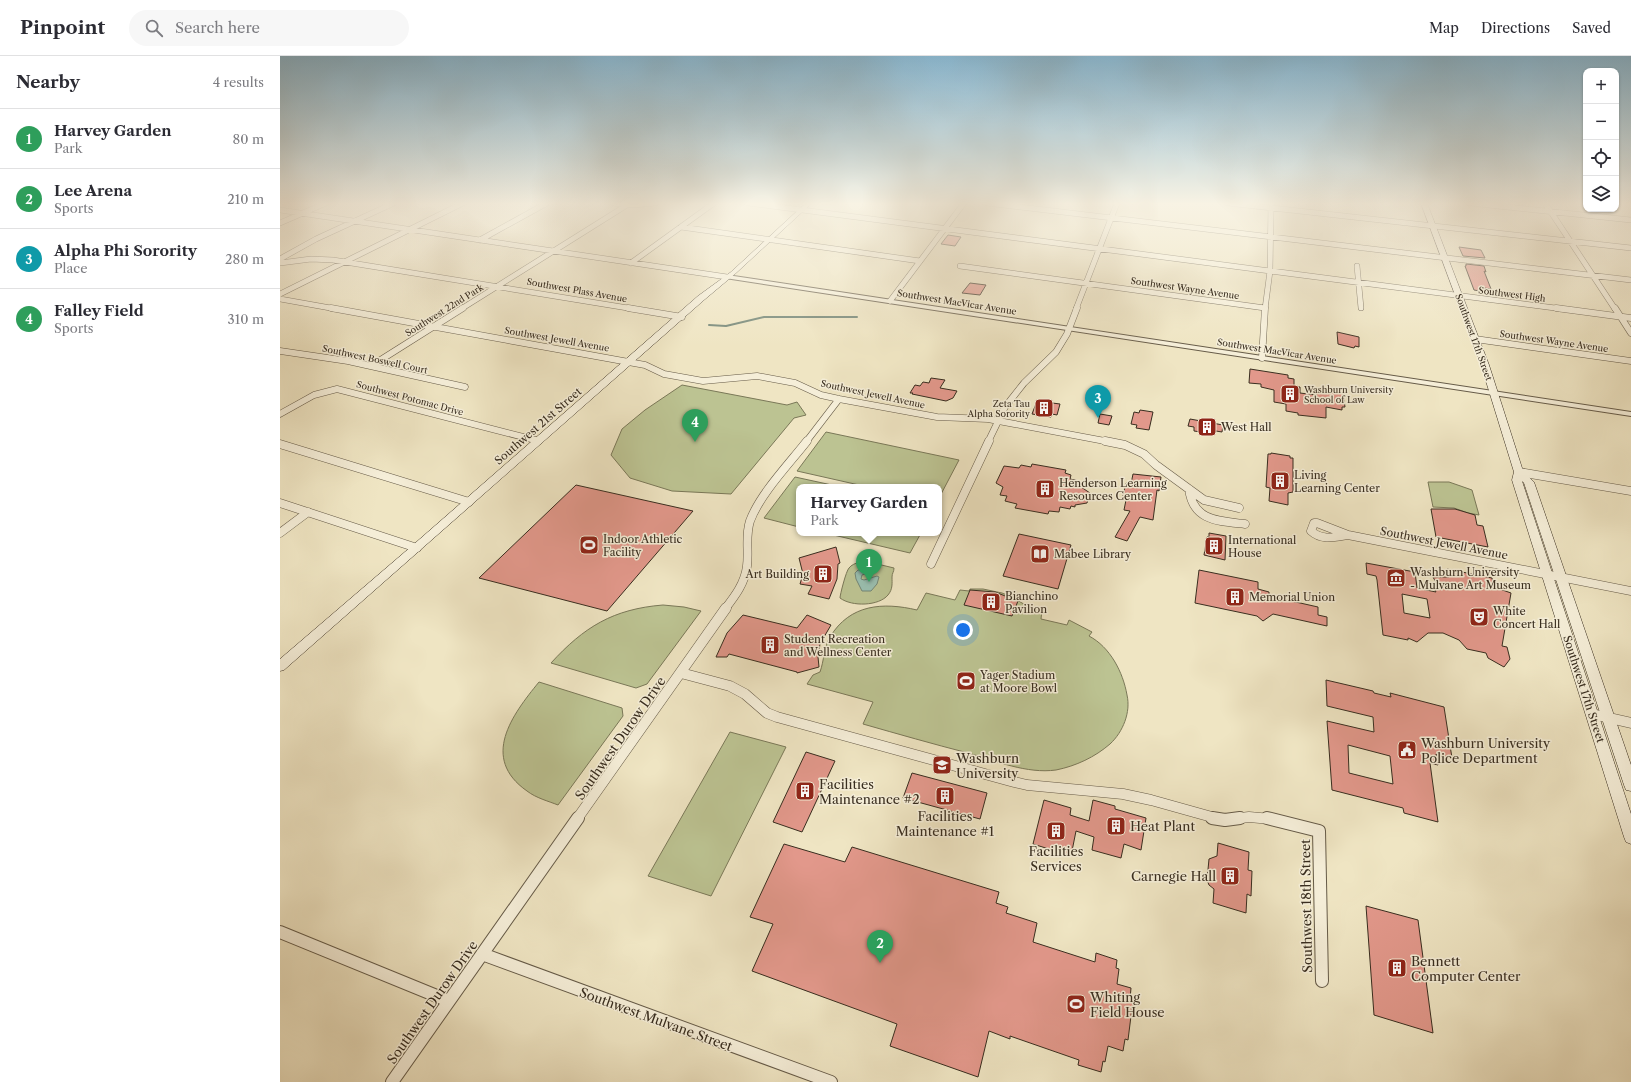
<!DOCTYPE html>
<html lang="en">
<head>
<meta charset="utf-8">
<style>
  body { margin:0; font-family:"Libre Caslon Text",serif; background:#f7f7f7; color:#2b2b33 }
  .controls { position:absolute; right:12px; top:12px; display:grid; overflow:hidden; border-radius:8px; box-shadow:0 1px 3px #0004 }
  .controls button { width:36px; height:36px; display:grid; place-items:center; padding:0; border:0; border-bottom:1px solid #e1e1e2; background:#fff; color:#2b2b33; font:20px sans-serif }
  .you { position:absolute; left:683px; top:574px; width:14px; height:14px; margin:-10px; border:3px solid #fff; border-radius:50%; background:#1a73e8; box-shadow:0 0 0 6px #1a73e833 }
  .badge { display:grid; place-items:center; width:26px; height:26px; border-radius:50%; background:#d93025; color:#fff; font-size:13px; font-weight:700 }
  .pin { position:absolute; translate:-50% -33px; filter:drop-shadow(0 1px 2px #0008) }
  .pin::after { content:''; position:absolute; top:21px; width:14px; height:12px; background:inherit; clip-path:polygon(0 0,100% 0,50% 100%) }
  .popup { position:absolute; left:516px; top:428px; width:146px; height:52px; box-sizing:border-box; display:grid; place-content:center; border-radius:8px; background:#fff; filter:drop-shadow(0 1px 3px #0005); font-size:13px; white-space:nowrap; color:#7c7c81 }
  .popup b { font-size:15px; color:#2b2b33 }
  .popup::after { content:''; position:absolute; left:50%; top:100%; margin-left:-8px; border:8px solid transparent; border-top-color:#fff }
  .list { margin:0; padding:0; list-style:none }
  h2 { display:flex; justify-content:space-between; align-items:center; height:52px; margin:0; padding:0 16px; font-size:17px }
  h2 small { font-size:13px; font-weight:400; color:#7c7c81 }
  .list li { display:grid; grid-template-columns:26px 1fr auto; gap:12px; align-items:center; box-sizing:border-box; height:60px; padding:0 16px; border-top:1px solid #e1e1e2 }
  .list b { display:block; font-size:15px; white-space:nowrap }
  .list p { margin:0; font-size:13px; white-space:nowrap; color:#7c7c81 }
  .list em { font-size:13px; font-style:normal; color:#7c7c81 }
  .icon { flex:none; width:22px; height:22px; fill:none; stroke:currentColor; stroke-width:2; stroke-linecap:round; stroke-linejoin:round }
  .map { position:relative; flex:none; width:1351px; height:1026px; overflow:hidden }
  header { display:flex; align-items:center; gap:24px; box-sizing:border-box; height:56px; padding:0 20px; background:#fff; border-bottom:1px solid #e1e1e2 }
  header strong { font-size:19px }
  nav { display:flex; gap:22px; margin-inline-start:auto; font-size:14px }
  .search { width:280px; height:36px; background:#f7f7f7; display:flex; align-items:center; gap:10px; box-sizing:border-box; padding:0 14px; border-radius:22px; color:#7c7c81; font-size:15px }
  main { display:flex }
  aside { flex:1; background:#fff }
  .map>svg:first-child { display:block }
  .green { fill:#bcc392; stroke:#7a7858 }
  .water { fill:#9abfb0; stroke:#738576 }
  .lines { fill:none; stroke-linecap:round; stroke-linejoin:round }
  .stream { stroke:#738576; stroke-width:2 }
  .building { fill:#e2988b; stroke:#382d1f; fill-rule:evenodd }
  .minor-far4-casing { stroke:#665b48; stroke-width:6 }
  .minor-far3-casing { stroke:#665b48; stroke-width:7 }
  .minor-far2-casing { stroke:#665b48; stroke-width:9 }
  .minor-far1-casing { stroke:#665b48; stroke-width:11 }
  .minor-casing { stroke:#665b48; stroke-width:14 }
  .tertiary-casing { stroke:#665b48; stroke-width:2 }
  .secondary-casing { stroke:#382d1f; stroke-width:1 }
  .minor-far4 { stroke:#f5eed8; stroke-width:5 }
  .minor-far3 { stroke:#f5eed8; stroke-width:6 }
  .minor-far2 { stroke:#f5eed8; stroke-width:8 }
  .minor-far1 { stroke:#f5eed8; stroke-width:10 }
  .minor { stroke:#f5eed8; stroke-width:12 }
  .tertiary { fill:#f5eed8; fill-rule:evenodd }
  .secondary { fill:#f5eed8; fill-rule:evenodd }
  .labels { text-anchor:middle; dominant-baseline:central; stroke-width:3; stroke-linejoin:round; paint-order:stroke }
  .far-street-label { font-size:9px; fill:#382d1f; stroke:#f5eed8 }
  .far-poi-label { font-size:9px; fill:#382d1f; stroke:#f5eed8; text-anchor:start }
  .street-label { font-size:11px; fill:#382d1f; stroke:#f5eed8 }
  .poi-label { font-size:11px; fill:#382d1f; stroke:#f5eed8; text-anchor:start }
  .near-street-label { font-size:13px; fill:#382d1f; stroke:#f5eed8 }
  .near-poi-label { font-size:13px; fill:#382d1f; stroke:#f5eed8; text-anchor:start }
</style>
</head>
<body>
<header>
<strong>Pinpoint</strong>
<div class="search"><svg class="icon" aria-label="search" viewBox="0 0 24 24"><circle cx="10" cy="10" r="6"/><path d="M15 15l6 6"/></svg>Search here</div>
<nav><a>Map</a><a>Directions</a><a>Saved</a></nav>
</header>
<main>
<aside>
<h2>Nearby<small>4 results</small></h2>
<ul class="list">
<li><span class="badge" style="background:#2e9e5b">1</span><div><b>Harvey Garden</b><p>Park</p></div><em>80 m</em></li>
<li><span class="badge" style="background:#2e9e5b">2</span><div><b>Lee Arena</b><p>Sports</p></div><em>210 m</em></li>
<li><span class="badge" style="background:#0f9aa8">3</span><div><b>Alpha Phi Sorority</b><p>Place</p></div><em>280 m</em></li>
<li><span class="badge" style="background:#2e9e5b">4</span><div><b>Falley Field</b><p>Sports</p></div><em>310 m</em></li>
</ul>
</aside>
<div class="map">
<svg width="1351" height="1026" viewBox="0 0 1351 1026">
  <rect width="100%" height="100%" fill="#efe5c3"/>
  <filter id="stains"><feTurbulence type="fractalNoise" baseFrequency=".005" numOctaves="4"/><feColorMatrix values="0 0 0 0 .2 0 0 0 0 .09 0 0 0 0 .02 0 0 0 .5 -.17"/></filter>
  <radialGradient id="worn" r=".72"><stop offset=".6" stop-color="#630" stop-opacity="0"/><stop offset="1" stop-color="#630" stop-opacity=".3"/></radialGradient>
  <path class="green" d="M402 329 507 349 517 346 526 359 514 362 451 438 392 435 350 422 331 399 342 373 365 354Z
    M546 376 679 404 659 442V431H588L517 415Z
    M515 421 561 431H519V471L484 462Z
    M1148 426H1169L1192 434 1199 459 1188 457 1174 452 1153 451Z
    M545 477H641L630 497Z
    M580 506H589L614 512C614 516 612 517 612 521 612 527 613 533 608 539 599 550 572 551 560 542 560 539 566 515 569 512 571 509 576 507 580 506Z
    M690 533H703L722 537 732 541 747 550 762 554 761 563 787 569 789 564 812 576 809 580C830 591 843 616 847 639 851 656 843 676 830 688 815 701 796 710 776 714 747 718 716 705 688 697 653 688 618 678 583 668L593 646 527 628 533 619 540 616C544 605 544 591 550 581 570 548 603 546 637 554L646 537 675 544 680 534 689 535Z
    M383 549 404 551 421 555 367 628 356 632 271 607C304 571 333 553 383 549Z
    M259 626 342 652 343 660 278 749C268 745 256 742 247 735 200 702 232 659 259 626Z
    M450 676 506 691 431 840 368 820Z"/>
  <path class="water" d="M590 514V516L582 519 581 523 584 524 597 520 599 521 597 528 591 535H582L576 523 575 517 578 514Z"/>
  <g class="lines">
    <path class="stream" d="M429 269 446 270 484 261H577"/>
  </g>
  <path class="building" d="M668 179 681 181 675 190 661 188Z
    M1179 191 1201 194 1205 202 1183 200Z
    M1186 208 1204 210 1206 216 1204 215 1211 233 1204 232 1205 236 1194 234 1185 210H1186Z
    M690 227 706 229 700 239 682 237Z
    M1057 276 1079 281V291L1075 290 1074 292 1058 288Z
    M970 313 1008 319V322L1014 323V330L1020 331V337L1036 339V333L1063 337 1065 351H1062V354L1046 351V362L1018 359V357L1006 355V348L994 346V334L981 331V328L969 327Z
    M651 322 665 324 660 332 677 335 673 342 666 345 632 338 633 337H630L635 329 640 330 643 326 649 327Z
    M757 345 780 348 777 359 772 358 771 361 752 358Z
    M860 354 873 356 869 374 856 372 857 369 851 368 854 356 859 357Z
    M820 358 832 360 829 369 818 367Z
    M910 363 943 369 942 376 936 375 935 378 914 375V371L908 370Z
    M991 397 1010 400V402H1013V436L1008 437V449L989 445 990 432 986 431 988 398H991Z
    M752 408 786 414 785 417 791 419 790 423 799 425 798 428 802 429 801 431 810 437 807 447 795 449V451L791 450 790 453 780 451 779 456 769 455 768 458 735 452 737 448 725 445 727 440 720 439 723 431 716 427 724 410 739 412 741 409 751 411Z
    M853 418 881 421 879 435 877 434 873 464 860 461 847 485 835 481 850 455 844 454 846 444 842 443 846 427 851 428Z
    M296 429 413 455 327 555 199 522Z
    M1151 453H1175L1195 459 1197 469 1203 470 1208 491 1156 481Z
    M929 477 946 480 945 504 924 499 927 481H929Z
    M739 478 791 489 778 533 723 520Z
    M556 491 560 507 558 508 557 523 549 543 528 538 532 530 520 528 523 518 519 502Z
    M1086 507 1135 516 1137 532 1156 536 1154 532H1159L1153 521H1169L1167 513 1212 522 1214 531 1231 537 1222 590 1227 591 1230 603 1224 611 1208 602 1206 597 1187 593 1179 584 1163 577H1148L1137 586 1128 582V584L1103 579 1097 524 1096 520 1087 518ZM1122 538 1147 543 1150 562 1124 557Z
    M919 514 978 526V533L989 536V540L1038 551V559L1047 561V570L993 558 983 565 977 560 915 547Z
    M690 534 715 536 738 545 732 560 684 549Z
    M463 559 517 572 527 559 551 569 540 588 538 601 539 611 517 617V616L449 598 447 601H436L447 577Z
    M1046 624 1093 635 1094 637 1111 641 1110 637 1164 651 1172 702 1156 698 1158 709 1150 707 1158 766 1124 757 1123 752 1052 734 1047 665 1094 676 1093 661 1047 650ZM1068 689 1110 700 1113 728 1069 717Z
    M526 696 555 705 522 776 493 766Z
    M632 717 707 737 700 763 623 742Z
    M764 744 791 752 790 759 809 765 813 744 835 750V753L866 762 861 794 844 788 841 802 812 794 814 781 796 775 791 800 753 788Z
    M938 787 969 796 968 814 972 815 971 840 967 838 966 857 933 847 934 833 929 829 927 824 929 803 937 800Z
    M504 788 565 806 572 791 719 836 716 847 728 851 726 857 757 867 753 886 815 906 816 897 837 904 836 912 839 913 837 928 851 932 850 943 856 945 855 953 852 952 848 984 845 983 843 995 828 990 825 1006 823 1005 821 1016 798 1009 799 1004 730 980V983L709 975 698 1021 610 990 617 968 472 915 493 868 470 861Z
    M1086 850 1138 864 1153 977 1094 959Z"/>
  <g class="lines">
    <defs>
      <path id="minor-far4" d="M333 147 352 149 376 147
        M468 147 1283 253
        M707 147 1351 224
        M948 147 1351 192
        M1190 147 1351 164
        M1265 147 1335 253
        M0 154 447 221
        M0 167 46 147
        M401 171 640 205
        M200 184 267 147
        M0 203 36 183 114 147
        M0 207 31 203 53 204 354 253
        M351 207 434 147
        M680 210 985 252
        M1077 210 1081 252
        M0 238 183 147
        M0 243 56 253
        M610 245 684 147
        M181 253 347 149
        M796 253 837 147
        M985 253 990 215 991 147"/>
      <path id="minor-far3" d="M51 252 365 309 384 318 423 325 477 320 515 327 541 339 559 343 657 361 708 363 830 386
        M348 252 402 261
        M1276 252 1351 262
        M1335 252 1351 277
        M1195 283 1351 305
        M0 295 68 305 185 331
        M982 302 985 252
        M91 310 183 252
        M0 358 34 339 57 333 259 385
        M526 386 559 343
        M708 386 725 351 744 327 776 296 787 278 797 252"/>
      <path id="minor-far2" d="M825 385 845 389 864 398 876 409 924 444 959 452
        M0 388 189 446
        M1239 416 1351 435
        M909 433C913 465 938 465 965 468
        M0 447 137 492
        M1034 467H1037L1068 479C1055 481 1042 485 1031 475Z
        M0 477 28 456
        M1068 479 1351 535
        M651 508 709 385
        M445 553C455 540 465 527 467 510 469 495 465 480 470 465 480 438 509 408 527 385"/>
      <path id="minor-far1" d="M401 617 450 630 465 638 487 657 497 661 734 726 747 729 843 738 871 744 939 763
        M1312 658 1351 667
        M297 763 446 552
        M952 763 969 761 991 763"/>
      <path id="minor" d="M932 762 945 764 960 762
        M987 762 1039 775 1042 925
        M0 876 169 945
        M202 898 551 1026
        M112 1026 298 762"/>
      <path id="tertiary" d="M447 219 1351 356V360L445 222 444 221Z"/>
      <path id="secondary" d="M526 147H532L455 218 424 244 4 614 0 615V603L133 489 418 240 451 216Z
        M1141 147H1147L1209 309 1243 415 1254 426 1351 709V735L1346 734 1344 729 1244 427 1242 425 1351 758V788L1346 786 1344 781 1232 424 1234 416 1201 309Z"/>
    </defs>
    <use href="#minor-far4" class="minor-far4-casing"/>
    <use href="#minor-far3" class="minor-far3-casing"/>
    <use href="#minor-far2" class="minor-far2-casing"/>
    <use href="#minor-far1" class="minor-far1-casing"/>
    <use href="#minor" class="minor-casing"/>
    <use href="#tertiary" class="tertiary-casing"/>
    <use href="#secondary" class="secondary-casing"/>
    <use href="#minor-far4" class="minor-far4"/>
    <use href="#minor-far3" class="minor-far3"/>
    <use href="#minor-far2" class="minor-far2"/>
    <use href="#minor-far1" class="minor-far1"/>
    <use href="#minor" class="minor"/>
    <use href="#tertiary" class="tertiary"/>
    <use href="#secondary" class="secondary"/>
  </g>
  <linearGradient id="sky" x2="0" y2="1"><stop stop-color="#89b8d2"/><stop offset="0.51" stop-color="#f8f3e4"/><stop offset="1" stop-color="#f8f3e4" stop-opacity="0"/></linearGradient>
  <rect width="1351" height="290" fill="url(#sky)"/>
  <defs>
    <symbol id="building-square" viewBox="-11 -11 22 22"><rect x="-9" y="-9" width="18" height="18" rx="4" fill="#8f2418" stroke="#f5eed8"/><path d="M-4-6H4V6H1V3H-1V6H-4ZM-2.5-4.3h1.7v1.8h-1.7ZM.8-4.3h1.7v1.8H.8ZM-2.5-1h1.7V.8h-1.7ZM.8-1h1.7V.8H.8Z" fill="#fff"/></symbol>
    <symbol id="stadium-square" viewBox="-11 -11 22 22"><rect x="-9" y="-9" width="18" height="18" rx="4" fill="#8f2418" stroke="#f5eed8"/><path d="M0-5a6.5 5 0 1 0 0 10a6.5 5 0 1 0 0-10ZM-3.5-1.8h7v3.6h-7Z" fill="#fff"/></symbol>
    <symbol id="library-square" viewBox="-11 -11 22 22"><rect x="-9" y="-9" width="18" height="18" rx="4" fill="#8f2418" stroke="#f5eed8"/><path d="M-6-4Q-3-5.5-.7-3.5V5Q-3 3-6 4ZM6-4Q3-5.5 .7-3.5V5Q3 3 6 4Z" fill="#fff"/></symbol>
    <symbol id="museum-square" viewBox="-11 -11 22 22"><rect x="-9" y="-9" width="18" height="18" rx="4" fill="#8f2418" stroke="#f5eed8"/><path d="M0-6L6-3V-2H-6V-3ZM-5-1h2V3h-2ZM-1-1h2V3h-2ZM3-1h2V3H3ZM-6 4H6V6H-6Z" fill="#fff"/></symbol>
    <symbol id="theatre-square" viewBox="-11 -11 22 22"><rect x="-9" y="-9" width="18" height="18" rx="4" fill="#8f2418" stroke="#f5eed8"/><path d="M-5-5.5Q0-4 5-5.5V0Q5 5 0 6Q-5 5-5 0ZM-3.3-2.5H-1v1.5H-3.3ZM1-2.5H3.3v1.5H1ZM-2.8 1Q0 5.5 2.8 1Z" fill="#fff"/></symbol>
    <symbol id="civic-square" viewBox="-11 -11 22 22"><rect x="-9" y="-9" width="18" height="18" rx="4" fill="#8f2418" stroke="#f5eed8"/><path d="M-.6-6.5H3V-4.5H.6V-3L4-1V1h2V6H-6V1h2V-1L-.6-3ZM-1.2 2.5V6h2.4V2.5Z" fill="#fff"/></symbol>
    <symbol id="university-square" viewBox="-11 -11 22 22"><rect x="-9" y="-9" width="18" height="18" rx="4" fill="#8f2418" stroke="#f5eed8"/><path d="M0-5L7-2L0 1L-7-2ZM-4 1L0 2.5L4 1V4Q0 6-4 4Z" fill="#fff"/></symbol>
  </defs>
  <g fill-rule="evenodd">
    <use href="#building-square" x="999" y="327" width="22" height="22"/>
    <use href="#building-square" x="753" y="341" width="22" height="22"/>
    <use href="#building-square" x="916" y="360" width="22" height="22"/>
    <use href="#building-square" x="989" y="414" width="22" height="22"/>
    <use href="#building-square" x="754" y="422" width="22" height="22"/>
    <use href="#stadium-square" x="298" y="478" width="22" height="22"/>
    <use href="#building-square" x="923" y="479" width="22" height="22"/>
    <use href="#library-square" x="749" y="487" width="22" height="22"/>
    <use href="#building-square" x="532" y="507" width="22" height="22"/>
    <use href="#museum-square" x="1105" y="511" width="22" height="22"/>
    <use href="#building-square" x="944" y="530" width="22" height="22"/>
    <use href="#building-square" x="700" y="535" width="22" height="22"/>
    <use href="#theatre-square" x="1188" y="550" width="22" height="22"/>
    <use href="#building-square" x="479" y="578" width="22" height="22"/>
    <use href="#stadium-square" x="675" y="614" width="22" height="22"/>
    <use href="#civic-square" x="1116" y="683" width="22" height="22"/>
    <use href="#university-square" x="651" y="698" width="22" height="22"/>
    <use href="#building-square" x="514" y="724" width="22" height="22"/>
    <use href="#building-square" x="654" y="729" width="22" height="22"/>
    <use href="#building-square" x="825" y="759" width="22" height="22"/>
    <use href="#building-square" x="765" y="764" width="22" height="22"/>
    <use href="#building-square" x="939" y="809" width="22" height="22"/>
    <use href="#building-square" x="1106" y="901" width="22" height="22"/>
    <use href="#stadium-square" x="785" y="937" width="22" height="22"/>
  </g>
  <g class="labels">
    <g class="far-street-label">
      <text transform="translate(905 232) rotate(8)">Southwest Wayne Avenue</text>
      <text transform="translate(297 234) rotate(10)">Southwest Plass Avenue</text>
      <text transform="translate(1232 238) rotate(7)">Southwest High</text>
      <text transform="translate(677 246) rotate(9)">Southwest MacVicar Avenue</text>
      <text transform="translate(164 254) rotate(-32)">Southwest 22nd Park</text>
      <text transform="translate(1194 281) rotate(70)">Southwest 17th Street</text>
      <text transform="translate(277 283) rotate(10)">Southwest Jewell Avenue</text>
      <text transform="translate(1274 285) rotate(8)">Southwest Wayne Avenue</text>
      <text transform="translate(997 295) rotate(9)">Southwest MacVicar Avenue</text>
      <text transform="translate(95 303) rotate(12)">Southwest Boswell Court</text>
      <text transform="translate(593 338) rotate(12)">Southwest Jewell Avenue</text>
      <text transform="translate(130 342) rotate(15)">Southwest Potomac Drive</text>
    </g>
    <g class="far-poi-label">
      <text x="1024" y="333">Washburn University<tspan x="1024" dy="10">School of Law</tspan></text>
      <text x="750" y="347" text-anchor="end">Zeta Tau<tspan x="750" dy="10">Alpha Sorority</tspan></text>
    </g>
    <g class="street-label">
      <text transform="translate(258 370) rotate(-41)">Southwest 21st Street</text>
      <text transform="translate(1164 487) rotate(11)">Southwest Jewell Avenue</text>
      <text transform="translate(1304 633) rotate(72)">Southwest 17th Street</text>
    </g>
    <g class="poi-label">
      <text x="941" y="371">West Hall</text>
      <text x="1014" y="419">Living<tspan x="1014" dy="13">Learning Center</tspan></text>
      <text x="779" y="427">Henderson Learning<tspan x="779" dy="13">Resources Center</tspan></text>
      <text x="323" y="483">Indoor Athletic<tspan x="323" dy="13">Facility</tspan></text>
      <text x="948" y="484">International<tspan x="948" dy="13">House</tspan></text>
      <text x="774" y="498">Mabee Library</text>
      <text x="1130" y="516">Washburn University<tspan x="1130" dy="13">- Mulvane Art Museum</tspan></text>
      <text x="529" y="518" text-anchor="end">Art Building</text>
      <text x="725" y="540">Bianchino<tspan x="725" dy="13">Pavilion</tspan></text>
      <text x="969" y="541">Memorial Union</text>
      <text x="1213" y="555">White<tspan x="1213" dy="13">Concert Hall</tspan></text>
      <text x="504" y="583">Student Recreation<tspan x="504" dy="13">and Wellness Center</tspan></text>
      <text x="700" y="619">Yager Stadium<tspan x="700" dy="13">at Moore Bowl</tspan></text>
    </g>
    <g class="near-street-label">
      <text transform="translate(340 682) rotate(-55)">Southwest Durow Drive</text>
      <text transform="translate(1026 850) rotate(-91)">Southwest 18th Street</text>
      <text transform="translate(152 946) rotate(-55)">Southwest Durow Drive</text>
      <text transform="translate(376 963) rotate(20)">Southwest Mulvane Street</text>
    </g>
    <g class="near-poi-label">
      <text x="1141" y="687">Washburn University<tspan x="1141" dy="15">Police Department</tspan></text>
      <text x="676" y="702">Washburn<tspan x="676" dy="15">University</tspan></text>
      <text x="539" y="728">Facilities<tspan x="539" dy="15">Maintenance #2</tspan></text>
      <text x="665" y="760" text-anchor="middle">Facilities<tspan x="665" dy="15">Maintenance #1</tspan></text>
      <text x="850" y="770">Heat Plant</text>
      <text x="776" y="795" text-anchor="middle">Facilities<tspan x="776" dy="15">Services</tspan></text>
      <text x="936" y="820" text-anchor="end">Carnegie Hall</text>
      <text x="1131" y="905">Bennett<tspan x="1131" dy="15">Computer Center</tspan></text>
      <text x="810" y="941">Whiting<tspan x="810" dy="15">Field House</tspan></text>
    </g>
  </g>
  <rect width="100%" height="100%" filter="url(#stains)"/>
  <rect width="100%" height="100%" fill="url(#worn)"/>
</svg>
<div class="controls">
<button>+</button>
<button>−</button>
<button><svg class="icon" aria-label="locate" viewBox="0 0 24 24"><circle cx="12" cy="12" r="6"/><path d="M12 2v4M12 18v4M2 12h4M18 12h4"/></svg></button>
<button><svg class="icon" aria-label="layers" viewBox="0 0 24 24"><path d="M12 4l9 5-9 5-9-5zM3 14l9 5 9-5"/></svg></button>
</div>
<div class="you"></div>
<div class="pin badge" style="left:589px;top:526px;background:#2e9e5b">1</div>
<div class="popup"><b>Harvey Garden</b>Park</div>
<div class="pin badge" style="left:600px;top:907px;background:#2e9e5b">2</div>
<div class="pin badge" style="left:818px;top:362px;background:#0f9aa8">3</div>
<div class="pin badge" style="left:415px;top:386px;background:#2e9e5b">4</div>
</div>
</main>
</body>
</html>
